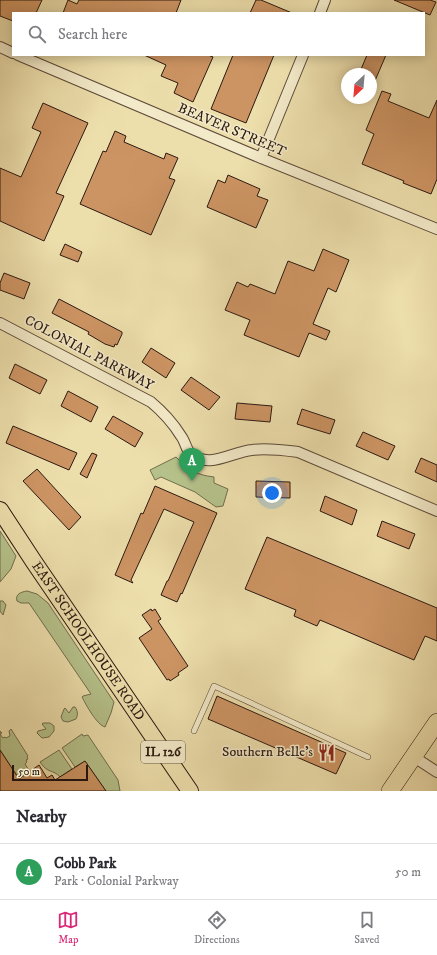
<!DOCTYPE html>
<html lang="en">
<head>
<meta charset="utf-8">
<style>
  body { margin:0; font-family:"IM FELL DW Pica",serif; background:#f2f2f3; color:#2b2b33 }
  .compass { position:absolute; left:341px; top:68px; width:36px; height:36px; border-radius:50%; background:#fff; box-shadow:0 2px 10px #0003; rotate:206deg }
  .scale { position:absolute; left:12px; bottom:10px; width:76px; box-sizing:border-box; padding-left:4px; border:2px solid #2b1911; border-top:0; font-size:11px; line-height:14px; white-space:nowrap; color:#2b1911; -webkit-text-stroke:3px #f3eac9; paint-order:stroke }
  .you { position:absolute; left:272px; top:493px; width:14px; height:14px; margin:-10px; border:3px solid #fff; border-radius:50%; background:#1a73e8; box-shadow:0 0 0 6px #1a73e833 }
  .badge { display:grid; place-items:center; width:26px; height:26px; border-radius:50%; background:#db2777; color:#fff; font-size:13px; font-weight:700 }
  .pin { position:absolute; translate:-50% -33px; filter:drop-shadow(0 1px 2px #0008) }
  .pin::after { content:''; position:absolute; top:21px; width:14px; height:12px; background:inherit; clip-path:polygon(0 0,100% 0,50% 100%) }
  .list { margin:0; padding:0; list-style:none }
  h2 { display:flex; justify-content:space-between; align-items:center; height:52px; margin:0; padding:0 16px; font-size:17px }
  h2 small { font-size:13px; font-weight:400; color:#7c7c81 }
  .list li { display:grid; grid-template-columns:26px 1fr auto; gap:12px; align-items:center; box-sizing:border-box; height:56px; padding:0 16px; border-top:1px solid #e1e1e2 }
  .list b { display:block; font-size:15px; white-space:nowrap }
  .list p { margin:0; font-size:13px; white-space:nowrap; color:#7c7c81 }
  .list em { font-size:13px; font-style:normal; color:#7c7c81 }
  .icon { flex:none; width:22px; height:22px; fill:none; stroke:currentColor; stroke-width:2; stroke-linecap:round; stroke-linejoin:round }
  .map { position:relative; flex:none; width:437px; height:791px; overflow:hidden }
  .search { position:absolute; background:#fff; box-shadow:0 2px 10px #0003; left:12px; right:12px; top:12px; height:44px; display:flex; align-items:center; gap:10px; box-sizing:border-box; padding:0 14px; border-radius:0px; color:#7c7c81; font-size:15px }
  .sheet { height:108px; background:#fff }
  nav { display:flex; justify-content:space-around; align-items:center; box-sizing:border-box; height:56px; border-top:1px solid #e1e1e2; background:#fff; font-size:11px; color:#7c7c81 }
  nav a { display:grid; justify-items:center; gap:2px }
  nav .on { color:#db2777 }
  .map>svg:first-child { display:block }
  .green { fill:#b6c28b; stroke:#706e4e }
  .building { fill:#cd9463; stroke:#2b1911 }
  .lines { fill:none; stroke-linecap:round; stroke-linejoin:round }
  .service-casing { stroke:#5c4a38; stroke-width:6 }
  .minor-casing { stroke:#5c4a38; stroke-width:12 }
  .primary-casing { stroke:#2b1911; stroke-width:18 }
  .trunk-casing { stroke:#2b1911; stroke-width:18 }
  .service { stroke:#f3eac9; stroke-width:5 }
  .minor { stroke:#f3eac9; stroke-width:10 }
  .primary { stroke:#eddfac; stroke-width:16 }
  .trunk { stroke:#eddfac; stroke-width:17 }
  .labels { text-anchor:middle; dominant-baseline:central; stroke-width:3; stroke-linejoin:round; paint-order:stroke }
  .shield { fill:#f3eac9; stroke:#675848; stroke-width:1 }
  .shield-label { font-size:13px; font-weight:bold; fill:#2b1911 }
  .street-label { font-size:14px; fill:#2b1911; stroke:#f3eac9 }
  .poi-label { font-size:14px; fill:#2b1911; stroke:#f3eac9; text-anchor:end }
</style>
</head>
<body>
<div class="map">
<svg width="437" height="791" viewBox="0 0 437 791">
  <rect width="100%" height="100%" fill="#eddfac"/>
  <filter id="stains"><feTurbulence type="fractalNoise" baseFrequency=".005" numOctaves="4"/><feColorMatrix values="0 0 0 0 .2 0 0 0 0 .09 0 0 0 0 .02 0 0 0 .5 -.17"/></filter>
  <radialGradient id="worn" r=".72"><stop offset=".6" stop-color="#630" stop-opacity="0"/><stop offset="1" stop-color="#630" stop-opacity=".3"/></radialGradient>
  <path class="green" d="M176 457C188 469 196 475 214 477V483L228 489 223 506 216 507 195 492 161 477 155 480 150 470Z
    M0 531 16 556 11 569 0 582Z
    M27 591 37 594 48 603 114 702 111 713 105 727C97 725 86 705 82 697L83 696 91 694 29 603H21L17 601C15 594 21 592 27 591Z
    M0 601H3L6 605 3 615 0 611Z
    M73 707H75C78 711 78 715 76 719L68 722 63 721 61 717 64 709 65 708 69 713Z
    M43 723H50L54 726V731L49 737 42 738 37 733 38 731 46 729 42 724Z
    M11 729 28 756 27 757 28 759 26 760 27 762 25 764 33 776 22 783 0 750V731L2 733 0 734 3 738 5 737 6 738 10 736 9 731Z
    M82 734 83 736 88 735 118 780 120 791H106L85 761 75 767 62 748Z
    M59 750 72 769 60 777C53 769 48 774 40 762Z"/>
  <path class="building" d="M0 0H42L36 13H13V21L0 16Z
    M68 0 77 4 79 0H181L176 13H63Z
    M256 0H261L292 13H250Z
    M394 0H430L436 2 430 15Z
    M144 55H208L213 57 193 102 174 93 178 83 161 76 166 65Z
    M233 55H274L246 123 211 109Z
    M367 55H386L371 90V74H359Z
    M382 91 391 94 388 101 429 118 437 100V179L431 194 403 183 404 181 362 164 374 134 366 130Z
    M43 103 88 123 56 193 64 196 44 241 0 221V168L21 177 41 132 32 128Z
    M115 131 126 136 124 142 164 159 166 153 178 158 169 178 175 180 151 235 80 204 103 151 106 152Z
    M228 175 260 189 257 196 268 200 256 228 207 207 218 180 225 183Z
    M65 244 82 252 78 262 60 255Z
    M323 249 349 260 336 292 328 288 313 324 330 331 326 340 309 333 299 357 244 335 250 320 225 310 237 282 248 287 250 284 275 294 288 261 314 271Z
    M4 273 30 283 24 299 0 290V283Z
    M59 299 122 332V334L117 345 115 344 114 347 105 344 88 334 89 332 52 313Z
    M151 348 175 363 166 378 142 362Z
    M15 364 47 380 40 394 9 378Z
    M191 377 220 397 209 410 181 390Z
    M68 391 98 407 91 422 61 406Z
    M237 403 272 406 270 422 235 419Z
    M302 409 335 420 330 434 297 424Z
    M113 416 143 433 135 447 105 429Z
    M13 426 77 453 69 470 6 443Z
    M363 432 395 446 388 460 356 446Z
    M92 453 97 455 87 478 80 474Z
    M421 458 437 465V482L415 472Z
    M37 469 81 517 69 530 23 481Z
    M256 481 290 482V498L256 497Z
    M155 486 217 513 182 594 181 593 177 602 161 595 167 581H168L194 522 164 509 131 580 133 583 115 575 141 513 143 514Z
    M325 496 357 510 352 525 320 511Z
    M382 521 415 534 409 549 377 536Z
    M267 537 437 608V641L425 636 414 660 320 620 317 626 294 616 296 610 245 589Z
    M151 609 152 611 155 609 161 619 158 621 188 666 178 673 179 675 170 681 169 679 167 680 139 638 152 629 142 615Z
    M217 696 346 753 336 774 208 719Z
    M0 750 19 779 39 765 47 778 52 775 55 780 85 761 106 791H0Z"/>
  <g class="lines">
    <defs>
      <path id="service" d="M194 731 214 686 368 757"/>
      <path id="minor" d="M320 13 325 0
        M0 47 13 53
        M18 55 261 158 437 229
        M261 158 303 55
        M0 323 151 402C163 412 173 423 181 436 185 441 186 449 190 453 209 470 231 452 252 450 267 448 282 450 298 452L437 511
        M414 757 437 772"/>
      <g id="primary">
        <path id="s1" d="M0 510 34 562 190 791"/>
      </g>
      <path id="trunk" d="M390 791 437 722"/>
    </defs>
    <use href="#service" class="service-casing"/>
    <use href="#minor" class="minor-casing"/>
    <use href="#primary" class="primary-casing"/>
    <use href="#trunk" class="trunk-casing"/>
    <use href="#service" class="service"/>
    <use href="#minor" class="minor"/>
    <use href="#primary" class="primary"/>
    <use href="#trunk" class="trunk"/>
  </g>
  <defs>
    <symbol id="restaurant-bare" viewBox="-9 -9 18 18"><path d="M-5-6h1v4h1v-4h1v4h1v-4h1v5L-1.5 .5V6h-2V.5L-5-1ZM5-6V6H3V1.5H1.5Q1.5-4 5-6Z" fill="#8f2418" stroke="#f3eac9" stroke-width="2.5" paint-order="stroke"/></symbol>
  </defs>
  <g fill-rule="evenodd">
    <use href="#restaurant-bare" x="314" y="740" width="25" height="25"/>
  </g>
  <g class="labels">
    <rect class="shield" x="141" y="741" width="44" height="22" rx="3"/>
    <g class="shield-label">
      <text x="163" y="752">IL 126</text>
    </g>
    <g class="street-label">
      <text transform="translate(232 130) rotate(23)">BEAVER STREET</text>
      <text transform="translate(89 353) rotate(28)">COLONIAL PARKWAY</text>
      <text stroke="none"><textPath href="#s1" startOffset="158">EAST SCHOOLHOUSE ROAD</textPath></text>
    </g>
    <g class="poi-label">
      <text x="313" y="752">Southern Belle's</text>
    </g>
  </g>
  <rect width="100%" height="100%" filter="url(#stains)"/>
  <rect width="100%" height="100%" fill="url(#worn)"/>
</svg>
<svg class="compass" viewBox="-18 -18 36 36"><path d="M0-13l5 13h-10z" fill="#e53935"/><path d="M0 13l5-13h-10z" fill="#7c7c81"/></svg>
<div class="scale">50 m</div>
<div class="you"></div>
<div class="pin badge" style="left:192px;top:481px;background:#2e9e5b">A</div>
<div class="search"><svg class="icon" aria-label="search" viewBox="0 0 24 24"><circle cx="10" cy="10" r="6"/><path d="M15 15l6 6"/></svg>Search here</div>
</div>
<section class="sheet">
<h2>Nearby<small></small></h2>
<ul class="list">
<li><span class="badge" style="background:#2e9e5b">A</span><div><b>Cobb Park</b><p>Park · Colonial Parkway</p></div><em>50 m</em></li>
</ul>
</section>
<nav>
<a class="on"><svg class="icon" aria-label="map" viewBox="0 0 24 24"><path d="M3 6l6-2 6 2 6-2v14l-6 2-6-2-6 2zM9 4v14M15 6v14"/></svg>Map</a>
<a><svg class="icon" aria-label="directions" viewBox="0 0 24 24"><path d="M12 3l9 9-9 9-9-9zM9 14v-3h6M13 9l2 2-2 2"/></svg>Directions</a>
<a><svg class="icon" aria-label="saved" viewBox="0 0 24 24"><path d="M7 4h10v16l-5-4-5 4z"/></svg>Saved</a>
</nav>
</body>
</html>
